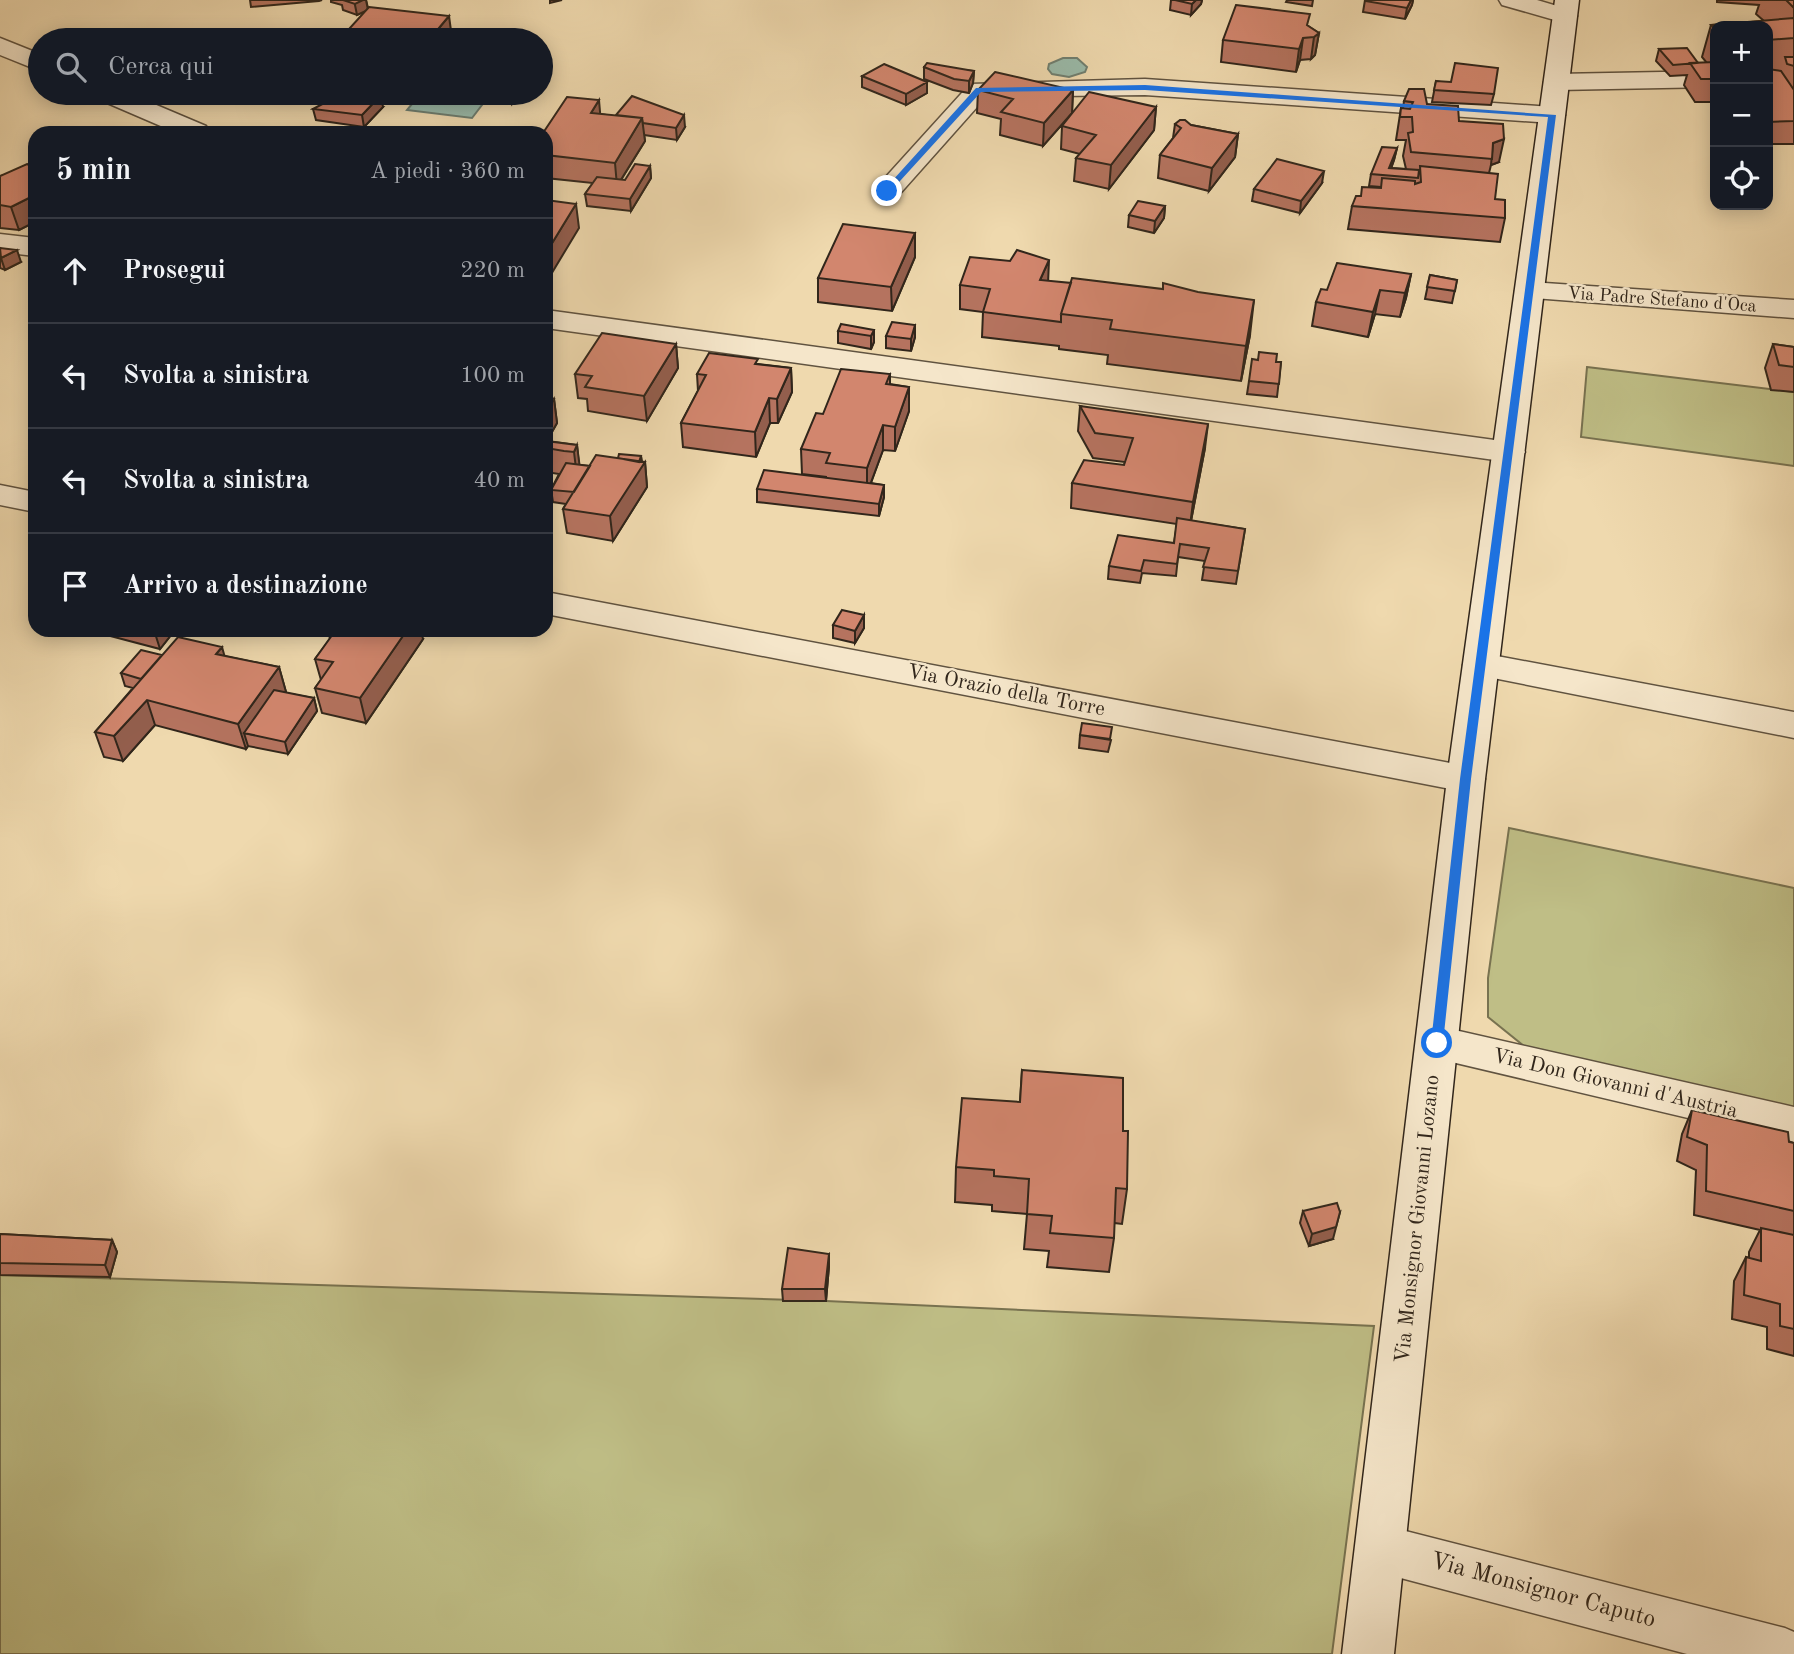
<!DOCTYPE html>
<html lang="it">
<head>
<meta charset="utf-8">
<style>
  body { margin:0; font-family:"Old Standard TT",serif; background:#20242c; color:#f1f3f6 }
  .controls { position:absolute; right:21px; top:21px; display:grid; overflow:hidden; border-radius:14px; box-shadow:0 4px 18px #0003 }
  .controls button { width:63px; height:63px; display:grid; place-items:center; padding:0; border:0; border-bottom:2px solid #363941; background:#171b24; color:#f1f3f6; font:35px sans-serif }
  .stop { position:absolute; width:21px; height:21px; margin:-16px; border:5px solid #1a73e8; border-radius:50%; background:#fff }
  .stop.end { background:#1a73e8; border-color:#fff; box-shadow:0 2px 7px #0008 }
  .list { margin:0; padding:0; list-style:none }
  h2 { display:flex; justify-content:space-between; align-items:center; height:91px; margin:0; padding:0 28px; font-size:30px }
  h2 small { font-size:23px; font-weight:400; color:#9ea1a6 }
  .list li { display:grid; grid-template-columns:46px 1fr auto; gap:21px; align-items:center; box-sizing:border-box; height:105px; padding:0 28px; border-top:2px solid #363941 }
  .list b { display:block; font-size:26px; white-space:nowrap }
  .list em { font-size:23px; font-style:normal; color:#9ea1a6 }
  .icon { flex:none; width:38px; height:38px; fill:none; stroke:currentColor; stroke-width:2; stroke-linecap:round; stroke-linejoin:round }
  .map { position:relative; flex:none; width:1794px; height:1654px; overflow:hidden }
  .search { position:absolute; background:#171b24; box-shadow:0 4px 18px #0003; left:28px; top:28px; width:525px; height:77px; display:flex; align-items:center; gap:18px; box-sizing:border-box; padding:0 24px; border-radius:38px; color:#9ea1a6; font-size:26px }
  .panel { position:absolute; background:#171b24; box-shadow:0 4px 18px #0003; left:28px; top:126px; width:525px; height:511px; border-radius:21px }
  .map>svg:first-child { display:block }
  .green { fill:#bfbe86; stroke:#787250; stroke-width:2 }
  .water { fill:#9abaa9; stroke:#707f70; stroke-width:2 }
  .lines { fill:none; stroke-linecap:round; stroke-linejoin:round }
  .minor-casing { stroke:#605340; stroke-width:3 }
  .secondary-casing { stroke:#31261b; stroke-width:3 }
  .minor { fill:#f5e6ca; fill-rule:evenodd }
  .secondary { fill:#f5e6ca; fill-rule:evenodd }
  .wall { fill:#b5735f; stroke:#31261b; stroke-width:2 }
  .shaded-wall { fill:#935e4d; stroke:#31261b; stroke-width:2 }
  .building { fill:#d2866e; stroke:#31261b; stroke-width:2 }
  .route { fill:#1a73e8 }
  .labels { text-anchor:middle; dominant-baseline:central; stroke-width:5; stroke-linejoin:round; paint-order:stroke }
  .far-street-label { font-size:18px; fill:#31261b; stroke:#f5e6ca }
  .street-label { font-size:21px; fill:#31261b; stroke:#f5e6ca }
  .near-street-label { font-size:24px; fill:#31261b; stroke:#f5e6ca }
</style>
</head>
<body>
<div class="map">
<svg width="1794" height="1654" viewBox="0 0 1794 1654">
  <rect width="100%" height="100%" fill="#efd9ae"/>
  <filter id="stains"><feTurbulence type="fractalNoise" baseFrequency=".00286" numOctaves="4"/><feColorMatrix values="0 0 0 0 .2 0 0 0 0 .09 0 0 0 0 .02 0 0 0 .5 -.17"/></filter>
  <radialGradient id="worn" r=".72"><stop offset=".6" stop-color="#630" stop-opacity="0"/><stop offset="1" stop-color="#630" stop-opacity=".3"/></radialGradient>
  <path class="green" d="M1587 367 1794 392V466L1581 437Z
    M1509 828 1794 888V1108L1524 1046 1488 1017V978Z
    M0 1275 826 1301 1374 1326 1332 1654H0Z"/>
  <path class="water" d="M1063 58H1077L1087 67 1085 72 1069 77 1052 74 1048 69 1049 64Z
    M421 93 485 101 472 118 407 110Z"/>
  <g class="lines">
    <defs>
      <path id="minor" d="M1499 0H1537L1574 11 1577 16 1574 21 1565 23 1502 5Z
        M0 38 40 54V71L0 55Z
        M1715 71V87L1557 90 1548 87 1544 82 1548 77 1557 74Z
        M1145 79 1552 107 1561 109 1565 115 1561 121 1552 123 1145 95 986 97 897 197 887 199 877 197 873 191 970 84Z
        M94 93H128L206 126 210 132 177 133 98 99Z
        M0 234 35 238V256L0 252Z
        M1530 282 1794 300V318L1520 297 1515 291 1520 285Z
        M546 310 1509 442 1520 445 1525 452 1520 459 1509 462 546 328Z
        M0 485 35 492V512L0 505Z
        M546 592 1466 766 1479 770 1485 779 1479 788 1466 792 546 614Z
        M1481 653 1794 712V738L1468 673 1463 665 1468 657Z
        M1437 1026 1794 1107V1143L1422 1055 1416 1043 1422 1031Z
        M1382 1525 1785 1628 1794 1632V1654H1687L1382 1573 1364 1566 1357 1549 1364 1532Z"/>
      <path id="secondary" d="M1555 0H1579L1485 779 1394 1654H1342L1447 779Z"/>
    </defs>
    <use href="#minor" class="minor-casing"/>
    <use href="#secondary" class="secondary-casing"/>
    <use href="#minor" class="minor"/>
    <use href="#secondary" class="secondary"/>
  </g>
  <path class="wall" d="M250 0H322L319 1 251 7Z
    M331 0H366L368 8 452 38 365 11 357 15 343 10 342 5 331 2Z
    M1171 0H1202L1201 4 1191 15 1170 10Z
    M1287 0H1313L1312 6 1286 2Z
    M1365 0H1413L1412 5 1405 19 1363 12Z
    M1717 0H1794V144H1768V26H1715V102H1695L1684 85 1687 75 1670 76 1656 61 1659 49 1698 63H1707L1702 57 1711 25 1764 21 1756 14 1759 5 1717 2Z
    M1308 26 1319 33 1315 55 1311 59 1300 60 1296 72 1221 62 1223 40Z
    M924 67 974 71 973 83 969 93 953 90 924 79Z
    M862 76 927 82V93L906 105 862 87Z
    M1436 81 1494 94 1491 105 1432 102Z
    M978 90H1073L1072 113 1043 146 1000 135 1001 119 977 113Z
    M491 93H520L512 104 492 101Z
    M1404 101 1427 104 1459 121 1499 162 1491 165 1489 173 1495 199 1505 218 1500 242 1348 229 1352 206 1361 196 1380 188V187L1369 186 1371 174 1397 148 1394 160 1391 168 1406 169 1403 156 1406 140H1396L1401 108H1403Z
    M383 107 364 127 316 120 313 109Z
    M1156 107 1154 130 1109 189 1074 181 1076 158 1080 154 1061 149 1062 126Z
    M600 114 685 127 677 140 644 135 645 141 621 180H625L650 166 651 178 631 211 587 206 585 194 593 183 546 178V133Z
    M1175 124 1191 125 1238 134 1235 157 1209 191 1158 178 1160 155 1173 138Z
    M35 168V222L19 230 0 228V176Z
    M1322 183 1300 213 1252 201 1254 189Z
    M1165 206 1164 218 1154 233 1128 227 1129 215Z
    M915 233V257L892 311 818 302V278Z
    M0 248 21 262 5 270 0 268Z
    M1411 274 1406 298 1400 317 1375 314 1368 337 1312 326 1316 302 1327 290Z
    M1430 275 1457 280 1452 303 1425 299Z
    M1048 281 1250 335 1241 381 1107 364 1108 355 1059 349V346L982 337 983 312 960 309V285Z
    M915 325V337L911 351 886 348V336Z
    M874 330V342L871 349 838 343V331Z
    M676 344 678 368 647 421 588 411 587 399 578 398 575 374Z
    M1773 344 1794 347V392L1771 390 1765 368Z
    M1276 362H1281L1277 397 1247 394 1249 381Z
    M758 364 791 368 792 392 778 423H770L756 457 683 447 681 423 698 391 697 374Z
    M890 374V384L909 387V411L895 451 883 450 871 483 884 485V497L879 516 757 502V489L826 478V477L802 474 801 449 823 414Z
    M546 397 554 399 557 423 547 441 577 445 579 465 590 466 618 458 641 456 642 462H645L647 487 613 541 567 533 563 509 566 504 553 502 551 490 559 474 546 472Z
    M1080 406 1205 448 1191 521 1245 529 1236 584 1202 580 1205 561 1178 557 1176 576 1142 573 1140 583 1108 579 1109 566 1174 543 1177 524 1071 508 1072 483 1124 465 1125 462 1093 458 1078 431Z
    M864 615V628L855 643 833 638V625Z
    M95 630H175L160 649 95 632Z
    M328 630 423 639 366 723 322 713 315 688 321 680 315 659 330 639Z
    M162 655 224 656 279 667 286 692 285 693 314 698 317 711 288 754 248 746 246 749 155 725 123 761 104 757 95 732 133 688 125 686 121 673Z
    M1080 735 1111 740 1108 752 1079 748Z
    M1022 1070 1123 1131 1127 1189 1122 1224 1114 1223V1238L1109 1272 1047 1267 1049 1251 1024 1249 1027 1214 992 1211V1205L955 1202 956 1167 1020 1102Z
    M1692 1110 1794 1143V1356L1767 1349V1327L1732 1319 1734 1281 1746 1257 1749 1258V1252L1760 1230 1694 1215 1696 1170 1677 1161 1682 1134Z
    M1303 1211 1333 1239 1309 1246 1300 1223Z
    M0 1234 112 1240 117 1252 110 1277 0 1275Z
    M829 1254V1266L826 1301H783L782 1289Z"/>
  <path class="shaded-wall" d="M354 0H366L368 10 357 15Z
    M550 0H562L550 3Z
    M1196 0H1202L1201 4 1191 15 1192 4Z
    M1411 0H1413L1412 5 1405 19 1407 8Z
    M449 16 452 38 450 40H429Z
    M1319 33 1315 55 1311 59 1314 37Z
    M1303 38 1300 60 1296 72 1299 49Z
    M974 71 973 83 969 93V81Z
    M927 82V93L906 105V94Z
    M1073 90 1072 113 1043 146 1044 123Z
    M510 93H520L512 104Z
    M381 95 383 107 364 127 362 115Z
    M599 100 601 123 591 113Z
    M1156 107 1154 130 1109 189 1111 165Z
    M684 115 685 127 677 140 676 128Z
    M642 118 645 141 617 186 615 163Z
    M1238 134 1235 157 1209 191 1212 168Z
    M1504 139 1499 162 1491 165 1493 143Z
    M1397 148 1394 160 1389 175V168Z
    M650 166 651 178 631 211 630 199Z
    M1324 171 1322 183 1300 213 1301 201Z
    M35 195V222L19 230 11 207Z
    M576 204 579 228 547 281 546 253Z
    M1165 206 1164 218 1154 233 1155 221Z
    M915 233V257L892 311 891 287Z
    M17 250 21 262 5 270 1 258Z
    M1049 260 1048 284 1040 280Z
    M1411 274 1406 298 1400 317 1405 293Z
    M1380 290 1375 314 1368 337 1373 312Z
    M1254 300 1250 335 1241 381 1246 346Z
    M915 325V337L911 351V339Z
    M874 330V342L871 349V336Z
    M676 344 678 368 647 421 644 396Z
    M791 368 792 392 778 423 777 399Z
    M909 387V411L895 451V427Z
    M769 398 770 423 756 457 755 432Z
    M554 399 557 423 546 442V412Z
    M1208 424 1205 448 1190 526 1193 502Z
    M883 425V450L867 493V468Z
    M577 445 580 469 577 477 574 452Z
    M641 456 642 466 645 462 647 487 613 541 610 516 634 473Z
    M884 485V497L879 516V504Z
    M864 615V628L855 643V631Z
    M154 630H175L160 649Z
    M407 630H421L423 639 366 723 360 698Z
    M222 647 229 672 216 654Z
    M279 667 286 692 255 735 244 733 248 746 246 749 238 724Z
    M314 698 317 711 288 754 285 742Z
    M147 700 155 725 123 761 114 736Z
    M1340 1212 1333 1239 1309 1246 1312 1234Z
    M112 1240 117 1252 110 1277 105 1265Z
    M829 1254V1266L826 1301 825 1289Z"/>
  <path class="building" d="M343 0H363L355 4Z
    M1175 0H1196L1192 4Z
    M1365 0H1411L1407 8 1365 1Z
    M1786 0H1794V8Z
    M1236 5 1310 14 1307 25 1319 33 1314 37 1303 38 1299 49 1223 40Z
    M369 7 449 16 429 40H339Z
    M1794 18V38L1768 40V26H1715V29L1711 25Z
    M485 29 513 40H464Z
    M1687 48 1698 63 1673 65 1659 49Z
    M1785 57H1794V66L1787 64Z
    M1715 62V79H1701L1690 63Z
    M927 63 974 71 969 81 954 79 924 67Z
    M1455 63 1498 68 1494 94 1434 90 1436 81 1451 82Z
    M884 64 927 82 906 94 862 76Z
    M1768 69 1781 71 1794 90V121L1768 122Z
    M995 72 1073 90 1044 123 1001 112 1013 99 978 90Z
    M1409 89H1424L1427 104 1458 106 1459 121 1503 124 1504 139 1493 143 1492 159 1411 152 1408 133 1413 132 1412 117H1400L1401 108 1410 109 1413 102 1404 101Z
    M1089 92 1156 107 1111 165 1076 158 1096 135 1062 126Z
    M343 93H362L381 95 362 115 313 109Z
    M632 96 684 115 676 128 643 123 642 118 616 115Z
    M567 97 599 100 591 113 642 118 615 163 546 155V133H543Z
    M1180 120H1185L1191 125 1238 134 1212 168 1160 155 1181 128 1175 124Z
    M1382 147 1397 148 1389 168 1419 170 1418 178 1371 174Z
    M1277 159 1324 171 1301 201 1254 189Z
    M27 164 35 168V195L11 207 0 205V176Z
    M635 164 650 166 630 199 585 194 597 177 625 180Z
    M1420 166 1498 174 1495 199 1505 200V218L1352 206 1356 196H1361L1362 187 1381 188 1382 178 1415 181V184L1421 182Z
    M546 200 576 204 546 253Z
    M1138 201 1165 206 1155 221 1129 215Z
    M843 224 915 233 891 287 818 278Z
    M0 248 17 250 1 258Z
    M1017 250 1049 260 1040 280 1071 283 1061 314V322L983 312 990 289 960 285 970 257 1010 261Z
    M1337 263 1411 274 1405 293 1380 290 1373 312 1316 302 1321 289 1327 290Z
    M1430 275 1457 280 1455 291 1427 287Z
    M1072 278 1163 289V283L1198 292 1254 300 1246 346 1110 329 1112 320 1061 314Z
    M892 322 915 325 911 339 886 336Z
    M841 324 874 330 871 336 838 331Z
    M602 333 676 344 644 396 585 387 592 376 575 374Z
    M1773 344 1794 347V367L1779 365Z
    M1259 352 1277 354 1276 362H1281L1279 384 1249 381 1252 359 1258 360Z
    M709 353 758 359 755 364 791 368 777 399 769 398 755 432 681 423 706 375 697 374Z
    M841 369 890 374 886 384 909 387 895 427 883 425 867 468 826 463 830 453 801 449 816 413 823 414Z
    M546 397 554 399 546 412Z
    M1080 406 1208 424 1193 502 1072 483 1084 460 1124 465 1133 438 1095 433Z
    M546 441 577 445 574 452 564 451 546 448Z
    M619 454 641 456 639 462 618 458Z
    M596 455 645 462 610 516 563 509Z
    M566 463 590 466 574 492 551 490Z
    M764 470 884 485 879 504 757 489Z
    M1177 518 1245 529 1238 571 1203 567 1209 548 1180 544 1177 564 1144 560 1141 571 1109 566 1118 535 1174 543Z
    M842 610 864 615 855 631 833 625Z
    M328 630H407L360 698 315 688 333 662 315 659 335 631Z
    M178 637 222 647 216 654 279 667 238 724 147 700 114 736 95 732Z
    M141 650 162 655 141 679 121 673Z
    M274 690 314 698 285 742 244 733Z
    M1082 723 1112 727 1110 739 1080 735Z
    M1022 1070 1123 1078V1131H1128L1127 1189 1116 1188 1114 1238 1050 1233 1052 1216 1027 1214 1029 1179 994 1176V1170L956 1167 962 1098 1020 1102Z
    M1692 1110 1788 1132 1789 1142 1794 1143V1211L1706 1191 1707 1145 1687 1137Z
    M1337 1203 1340 1212 1336 1227 1312 1234 1303 1211Z
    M1761 1228 1794 1235V1329L1780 1326V1304L1744 1295 1746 1257 1761 1261Z
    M0 1234 112 1240 105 1265 0 1263Z
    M788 1248 829 1254 825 1289H782Z"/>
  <path class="route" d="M1145 85 1556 115 1471 779 1443 1043 1437 1048 1431 1043 1460 779 1548 117 1145 90 981 92 890 192 883 191 976 88Z"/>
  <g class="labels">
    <g class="far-street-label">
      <text transform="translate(1662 300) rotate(4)">Via Padre Stefano d'Oca</text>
    </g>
    <g class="street-label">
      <text transform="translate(1006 691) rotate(11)">Via Orazio della Torre</text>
      <text transform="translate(1615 1084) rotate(13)">Via Don Giovanni d'Austria</text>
      <text transform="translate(1418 1219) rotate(-84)">Via Monsignor Giovanni Lozano</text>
    </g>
    <g class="near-street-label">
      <text transform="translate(1543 1591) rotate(15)">Via Monsignor Caputo</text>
    </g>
  </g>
  <rect width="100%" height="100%" filter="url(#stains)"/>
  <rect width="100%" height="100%" fill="url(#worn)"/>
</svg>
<div class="controls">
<button>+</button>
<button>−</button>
<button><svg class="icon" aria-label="locate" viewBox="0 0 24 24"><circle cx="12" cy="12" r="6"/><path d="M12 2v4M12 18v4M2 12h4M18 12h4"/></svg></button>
</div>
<div class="stop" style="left:1437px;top:1043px"></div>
<div class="stop end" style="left:887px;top:191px"></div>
<div class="search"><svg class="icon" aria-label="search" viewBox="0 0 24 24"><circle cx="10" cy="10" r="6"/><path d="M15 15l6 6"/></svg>Cerca qui</div>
<section class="panel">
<h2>5 min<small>A piedi · 360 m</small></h2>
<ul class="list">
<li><svg class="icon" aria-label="ahead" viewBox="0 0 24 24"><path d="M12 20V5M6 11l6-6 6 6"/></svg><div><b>Prosegui</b></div><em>220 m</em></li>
<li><svg class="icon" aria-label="left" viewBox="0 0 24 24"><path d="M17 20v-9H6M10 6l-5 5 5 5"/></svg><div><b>Svolta a sinistra</b></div><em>100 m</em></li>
<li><svg class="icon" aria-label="left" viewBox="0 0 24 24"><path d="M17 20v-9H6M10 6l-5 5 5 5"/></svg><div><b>Svolta a sinistra</b></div><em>40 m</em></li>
<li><svg class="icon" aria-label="arrive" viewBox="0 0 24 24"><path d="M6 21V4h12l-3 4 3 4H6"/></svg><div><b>Arrivo a destinazione</b></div></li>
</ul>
</section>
</div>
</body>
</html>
